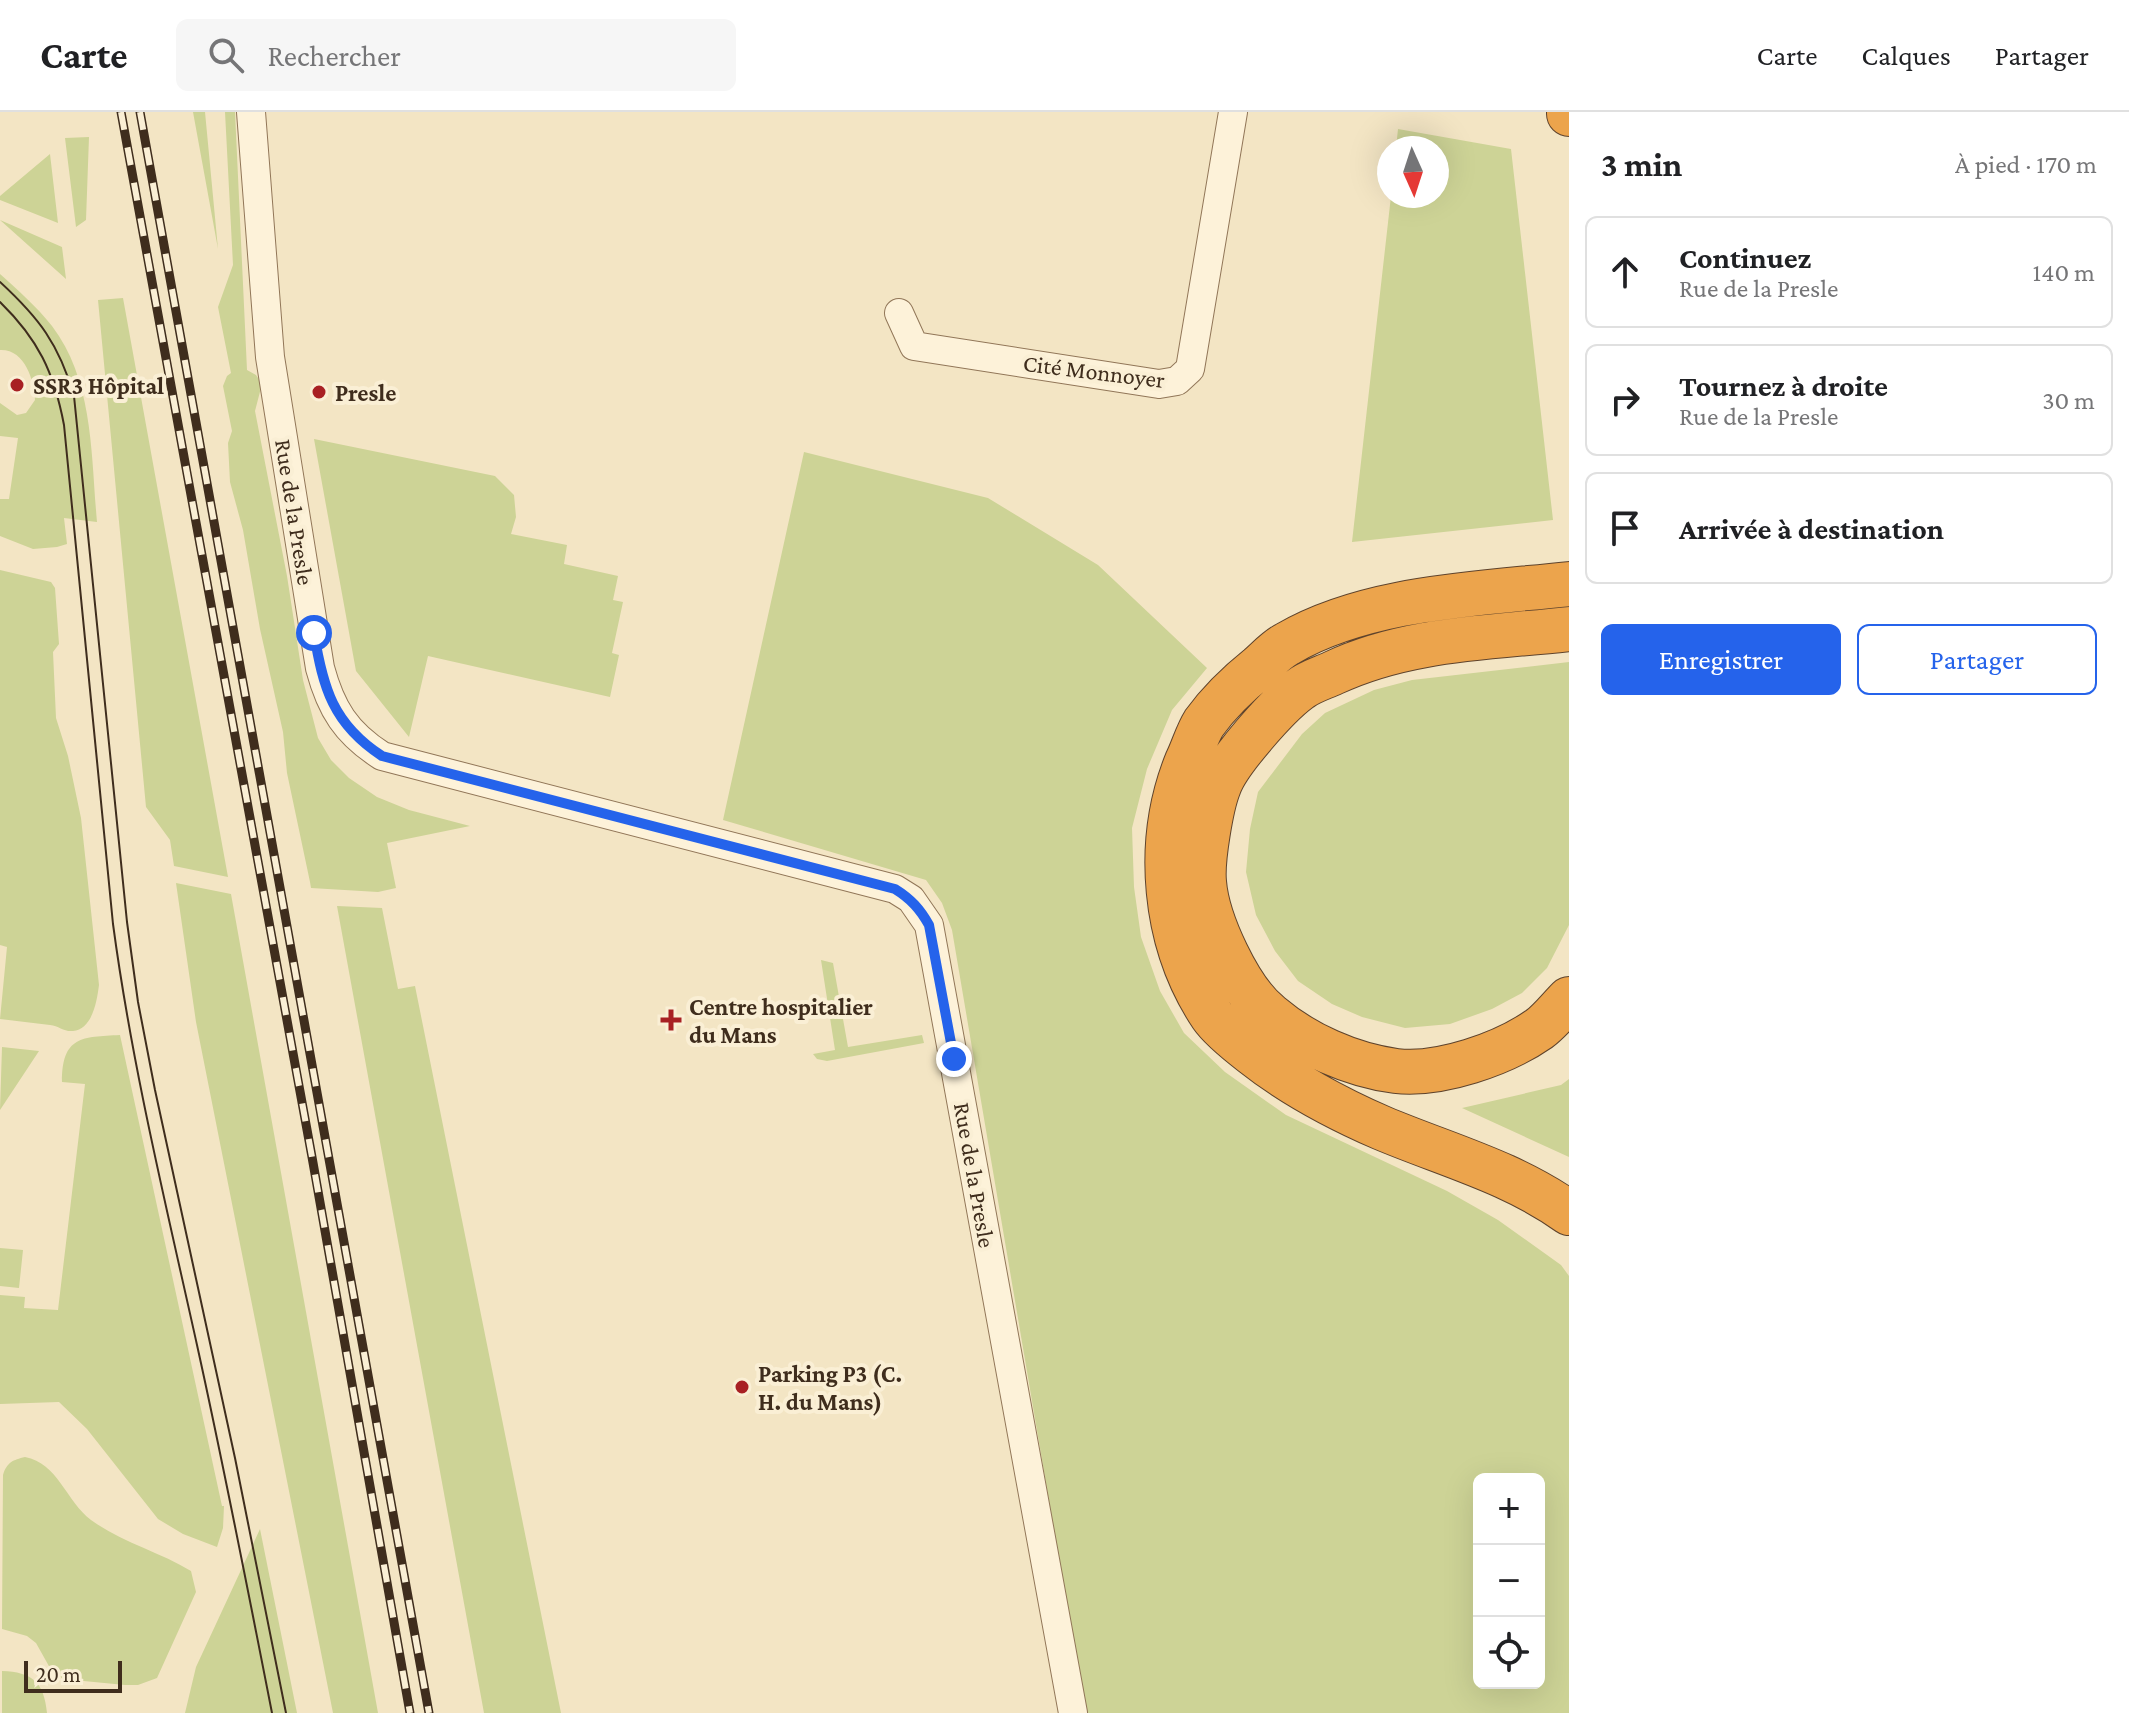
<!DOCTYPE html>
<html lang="fr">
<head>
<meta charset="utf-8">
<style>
  body { margin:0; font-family:"Crimson Pro",serif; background:#f6f6f6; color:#202124 }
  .controls { position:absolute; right:24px; bottom:24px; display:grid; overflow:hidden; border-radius:12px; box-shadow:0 8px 32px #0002 }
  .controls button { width:72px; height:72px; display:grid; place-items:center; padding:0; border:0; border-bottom:2px solid #e0e0e0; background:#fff; color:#202124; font:40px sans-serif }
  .compass { position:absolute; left:1377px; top:24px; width:72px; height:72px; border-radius:50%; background:#fff; box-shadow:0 8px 32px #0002; rotate:177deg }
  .scale { position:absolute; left:24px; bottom:20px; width:98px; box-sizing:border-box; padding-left:8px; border:4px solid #3f2d1d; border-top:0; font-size:22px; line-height:28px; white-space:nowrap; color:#3f2d1d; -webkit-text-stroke:6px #faefd5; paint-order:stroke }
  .stop { position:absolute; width:24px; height:24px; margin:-18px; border:6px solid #2563eb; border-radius:50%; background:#fff }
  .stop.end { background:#2563eb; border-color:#fff; box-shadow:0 2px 8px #0008 }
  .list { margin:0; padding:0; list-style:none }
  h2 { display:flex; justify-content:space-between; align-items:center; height:104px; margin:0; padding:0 32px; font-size:34px }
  h2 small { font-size:26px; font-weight:400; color:#757577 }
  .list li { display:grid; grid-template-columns:52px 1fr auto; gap:24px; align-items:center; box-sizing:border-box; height:112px; margin:0 16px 16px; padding:0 16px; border:2px solid #e0e0e0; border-radius:12px }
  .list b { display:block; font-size:30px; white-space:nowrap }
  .list p { margin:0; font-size:26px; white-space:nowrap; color:#757577 }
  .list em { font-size:26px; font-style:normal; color:#757577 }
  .actions { display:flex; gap:16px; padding:24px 32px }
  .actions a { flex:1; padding:18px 0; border:2px solid #2563eb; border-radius:12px; text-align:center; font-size:28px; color:#2563eb }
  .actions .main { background:#2563eb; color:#fff }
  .icon { flex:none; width:44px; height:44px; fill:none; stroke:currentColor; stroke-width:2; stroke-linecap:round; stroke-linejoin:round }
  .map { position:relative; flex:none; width:1569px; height:1601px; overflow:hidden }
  header { display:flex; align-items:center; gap:48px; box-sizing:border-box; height:112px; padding:0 40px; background:#fff; border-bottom:2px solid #e0e0e0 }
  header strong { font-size:38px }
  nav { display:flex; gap:44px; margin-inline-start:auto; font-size:28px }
  .search { width:560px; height:72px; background:#f6f6f6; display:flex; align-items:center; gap:20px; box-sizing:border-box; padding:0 28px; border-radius:12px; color:#757577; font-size:30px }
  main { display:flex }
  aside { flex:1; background:#fff }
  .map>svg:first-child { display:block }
  .green { fill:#cdd396; fill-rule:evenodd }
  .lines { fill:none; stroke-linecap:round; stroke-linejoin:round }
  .street-casing { stroke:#917658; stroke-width:30 }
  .highway-casing { stroke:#5e432c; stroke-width:46 }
  .street { stroke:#fdf2d9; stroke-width:28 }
  .highway { stroke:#eca44c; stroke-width:44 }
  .tram { stroke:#3f2d1d; stroke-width:2 }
  .rail-casing { stroke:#3f2d1d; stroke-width:9 }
  .rail { stroke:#faefd5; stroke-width:6; stroke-dasharray:18; stroke-linecap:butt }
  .route { stroke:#2563eb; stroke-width:10 }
  .poi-dot { fill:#a82023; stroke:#faefd5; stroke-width:3 }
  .labels { text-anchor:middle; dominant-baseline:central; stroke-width:8; stroke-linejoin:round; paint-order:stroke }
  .street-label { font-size:24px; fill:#3f2d1d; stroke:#faefd5 }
  .poi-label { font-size:24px; font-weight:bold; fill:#3f2d1d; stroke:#faefd5; text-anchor:start }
</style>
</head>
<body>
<header>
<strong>Carte</strong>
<div class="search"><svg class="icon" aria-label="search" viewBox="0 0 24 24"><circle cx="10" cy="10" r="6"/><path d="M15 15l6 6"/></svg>Rechercher</div>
<nav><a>Carte</a><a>Calques</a><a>Partager</a></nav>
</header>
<main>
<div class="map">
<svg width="1569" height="1601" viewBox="0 0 1569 1601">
  <rect width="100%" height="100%" fill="#f3e5c4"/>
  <path class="green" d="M193 0H205L218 137Z
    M225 0H235L247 258 256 263 262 272 255 299 287 464 303 568 318 626 331 648 349 666 377 685 409 698 470 714 387 731 396 776 378 780 311 776 310 770 287 661 283 620 260 517 243 418 230 370 228 331 232 319 223 274 227 264 231 261 218 195 233 153Z
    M1398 17 1511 37 1553 408 1352 430 1391 84H1437V36H1396Z
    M89 25 86 108 76 115 65 26Z
    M50 42 58 111 0 88V84Z
    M0 108 62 135 66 167Z
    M0 162C18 178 37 195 52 214 94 269 91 345 97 410L64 406 67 432 57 435 33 437 0 424V387H9L18 326 0 324V291L17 303 26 301 35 288C34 268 25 237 0 238Z
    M123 186 228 765 174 754 170 728 146 695 98 188Z
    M314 327 495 364 514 383 516 405 511 422 567 433 564 452 618 464 613 488 623 490 612 541 619 543 610 585 428 544 409 625 356 559Z
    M804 340 988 386 1098 453 1207 556 1172 598 1147 657 1132 716 1134 775 1141 825 1160 879 1184 921 1225 960 1286 1003 1447 1079 1498 1108 1561 1153 1569 1164V1601H1085L952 818 942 791 926 768 723 708ZM1479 1367H1539V1571H1479Z
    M0 458 51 470 55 476 59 532 53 540 56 606 68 644 81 706 99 873C97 888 93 917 73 919 64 920 59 914 50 913 33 911 17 909 0 907L7 835 0 833Z
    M1569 550V813L1547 856 1522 881 1492 897 1450 912 1405 916 1362 905 1332 892 1298 869 1275 839 1256 803 1246 760 1250 717 1258 680 1302 622 1325 601 1374 578 1412 568Z
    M176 771 231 782 378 1601H333L196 910Z
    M337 794 382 796 398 877 415 874 561 1601H484Z
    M821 848 833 851 848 935 922 923 924 931 827 949 817 947 813 942 835 938Z
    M120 923 222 1394H224L223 1416 217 1435 183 1422 158 1407 87 1317 59 1290 0 1292V1183L25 1185 24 1196 58 1198 85 972 62 970C62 924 82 925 120 923Z
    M2 935 39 939 0 998Z
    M1569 967V1045L1462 996 1561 973Z
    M0 1136 23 1138 19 1176 0 1174Z
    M25 1345C58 1351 66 1389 91 1408 121 1430 160 1440 191 1459L196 1480 157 1566 138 1573H125L63 1567 50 1556 36 1531 27 1524 2 1517 3 1363C7 1350 13 1348 25 1345Z
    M260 1417 297 1601H185L196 1555Z
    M2 1559C32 1560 44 1570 47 1601H2Z"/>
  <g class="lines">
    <defs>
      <path id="street" d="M251 0 270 245 320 556C331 597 346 621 382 644L895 777 911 787 929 813 1073 1601
        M899 201 914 234 1159 272 1177 269 1190 257 1233 0"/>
      <path id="highway" d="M1569 0V2
        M1569 472C1478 482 1367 485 1287 532 1277 537 1268 547 1259 555 1239 571 1220 589 1204 611 1197 622 1193 637 1187 649 1154 730 1163 831 1212 904 1221 917 1239 931 1252 941 1291 972 1336 996 1382 1016 1446 1043 1512 1060 1569 1101
        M1569 517C1488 526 1408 526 1333 561 1322 566 1309 570 1300 577 1278 593 1228 649 1219 674 1211 694 1202 748 1204 770 1207 809 1239 878 1270 903 1304 932 1351 953 1396 959 1440 964 1503 942 1539 917 1550 909 1559 897 1569 887"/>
    </defs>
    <use href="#street" class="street-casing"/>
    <use href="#highway" class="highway-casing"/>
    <use href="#street" class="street"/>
    <use href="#highway" class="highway"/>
    <path class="tram" d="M0 170C39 206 59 232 74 284L127 810 138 890 155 978 235 1346 286 1601
      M0 190C38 227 54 260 64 313L113 812C132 954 166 1093 197 1233 224 1355 248 1478 272 1601"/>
    <defs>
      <path id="rail" d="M121 0 312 1045 410 1601
        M140 0 429 1601"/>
    </defs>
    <use href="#rail" class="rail-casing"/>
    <use href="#rail" class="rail"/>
  </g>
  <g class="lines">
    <path class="route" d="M314 521C323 576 333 612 382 644L895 777C911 787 920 797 929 813L954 947"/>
  </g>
  <g class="poi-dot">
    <circle cx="17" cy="273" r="8"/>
    <circle cx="319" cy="280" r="8"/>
    <path d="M667 896h8v8h8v8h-8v8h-8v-8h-8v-8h8z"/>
    <circle cx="742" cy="1275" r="8"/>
  </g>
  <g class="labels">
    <g class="street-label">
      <text transform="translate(1094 259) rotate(7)">Cité Monnoyer</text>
      <text transform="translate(295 400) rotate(81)">Rue de la Presle</text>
      <text transform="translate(975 1063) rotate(80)">Rue de la Presle</text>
    </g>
    <g class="poi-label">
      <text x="33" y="273">SSR3 Hôpital</text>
      <text x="335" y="280">Presle</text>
      <text x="689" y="894">Centre hospitalier<tspan x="689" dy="28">du Mans</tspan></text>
      <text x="758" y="1261">Parking P3 (C.<tspan x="758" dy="28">H. du Mans)</tspan></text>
    </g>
  </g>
</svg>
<div class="controls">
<button>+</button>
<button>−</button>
<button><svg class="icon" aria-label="locate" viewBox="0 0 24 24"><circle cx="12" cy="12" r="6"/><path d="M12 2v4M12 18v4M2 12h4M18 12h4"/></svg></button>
</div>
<svg class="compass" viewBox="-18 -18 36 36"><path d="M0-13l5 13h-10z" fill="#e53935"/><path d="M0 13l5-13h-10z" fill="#757577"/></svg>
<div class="scale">20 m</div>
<div class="stop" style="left:314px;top:521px"></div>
<div class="stop end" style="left:954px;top:947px"></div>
</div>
<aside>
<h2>3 min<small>À pied · 170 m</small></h2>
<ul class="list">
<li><svg class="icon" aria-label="ahead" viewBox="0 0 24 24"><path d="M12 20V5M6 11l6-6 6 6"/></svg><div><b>Continuez</b><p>Rue de la Presle</p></div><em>140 m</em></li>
<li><svg class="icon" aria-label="right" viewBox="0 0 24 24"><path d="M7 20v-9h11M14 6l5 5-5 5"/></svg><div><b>Tournez à droite</b><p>Rue de la Presle</p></div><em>30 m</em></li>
<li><svg class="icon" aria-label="arrive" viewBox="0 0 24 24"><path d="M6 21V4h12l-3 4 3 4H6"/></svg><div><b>Arrivée à destination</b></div></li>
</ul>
<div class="actions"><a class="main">Enregistrer</a><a>Partager</a></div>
</aside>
</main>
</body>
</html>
